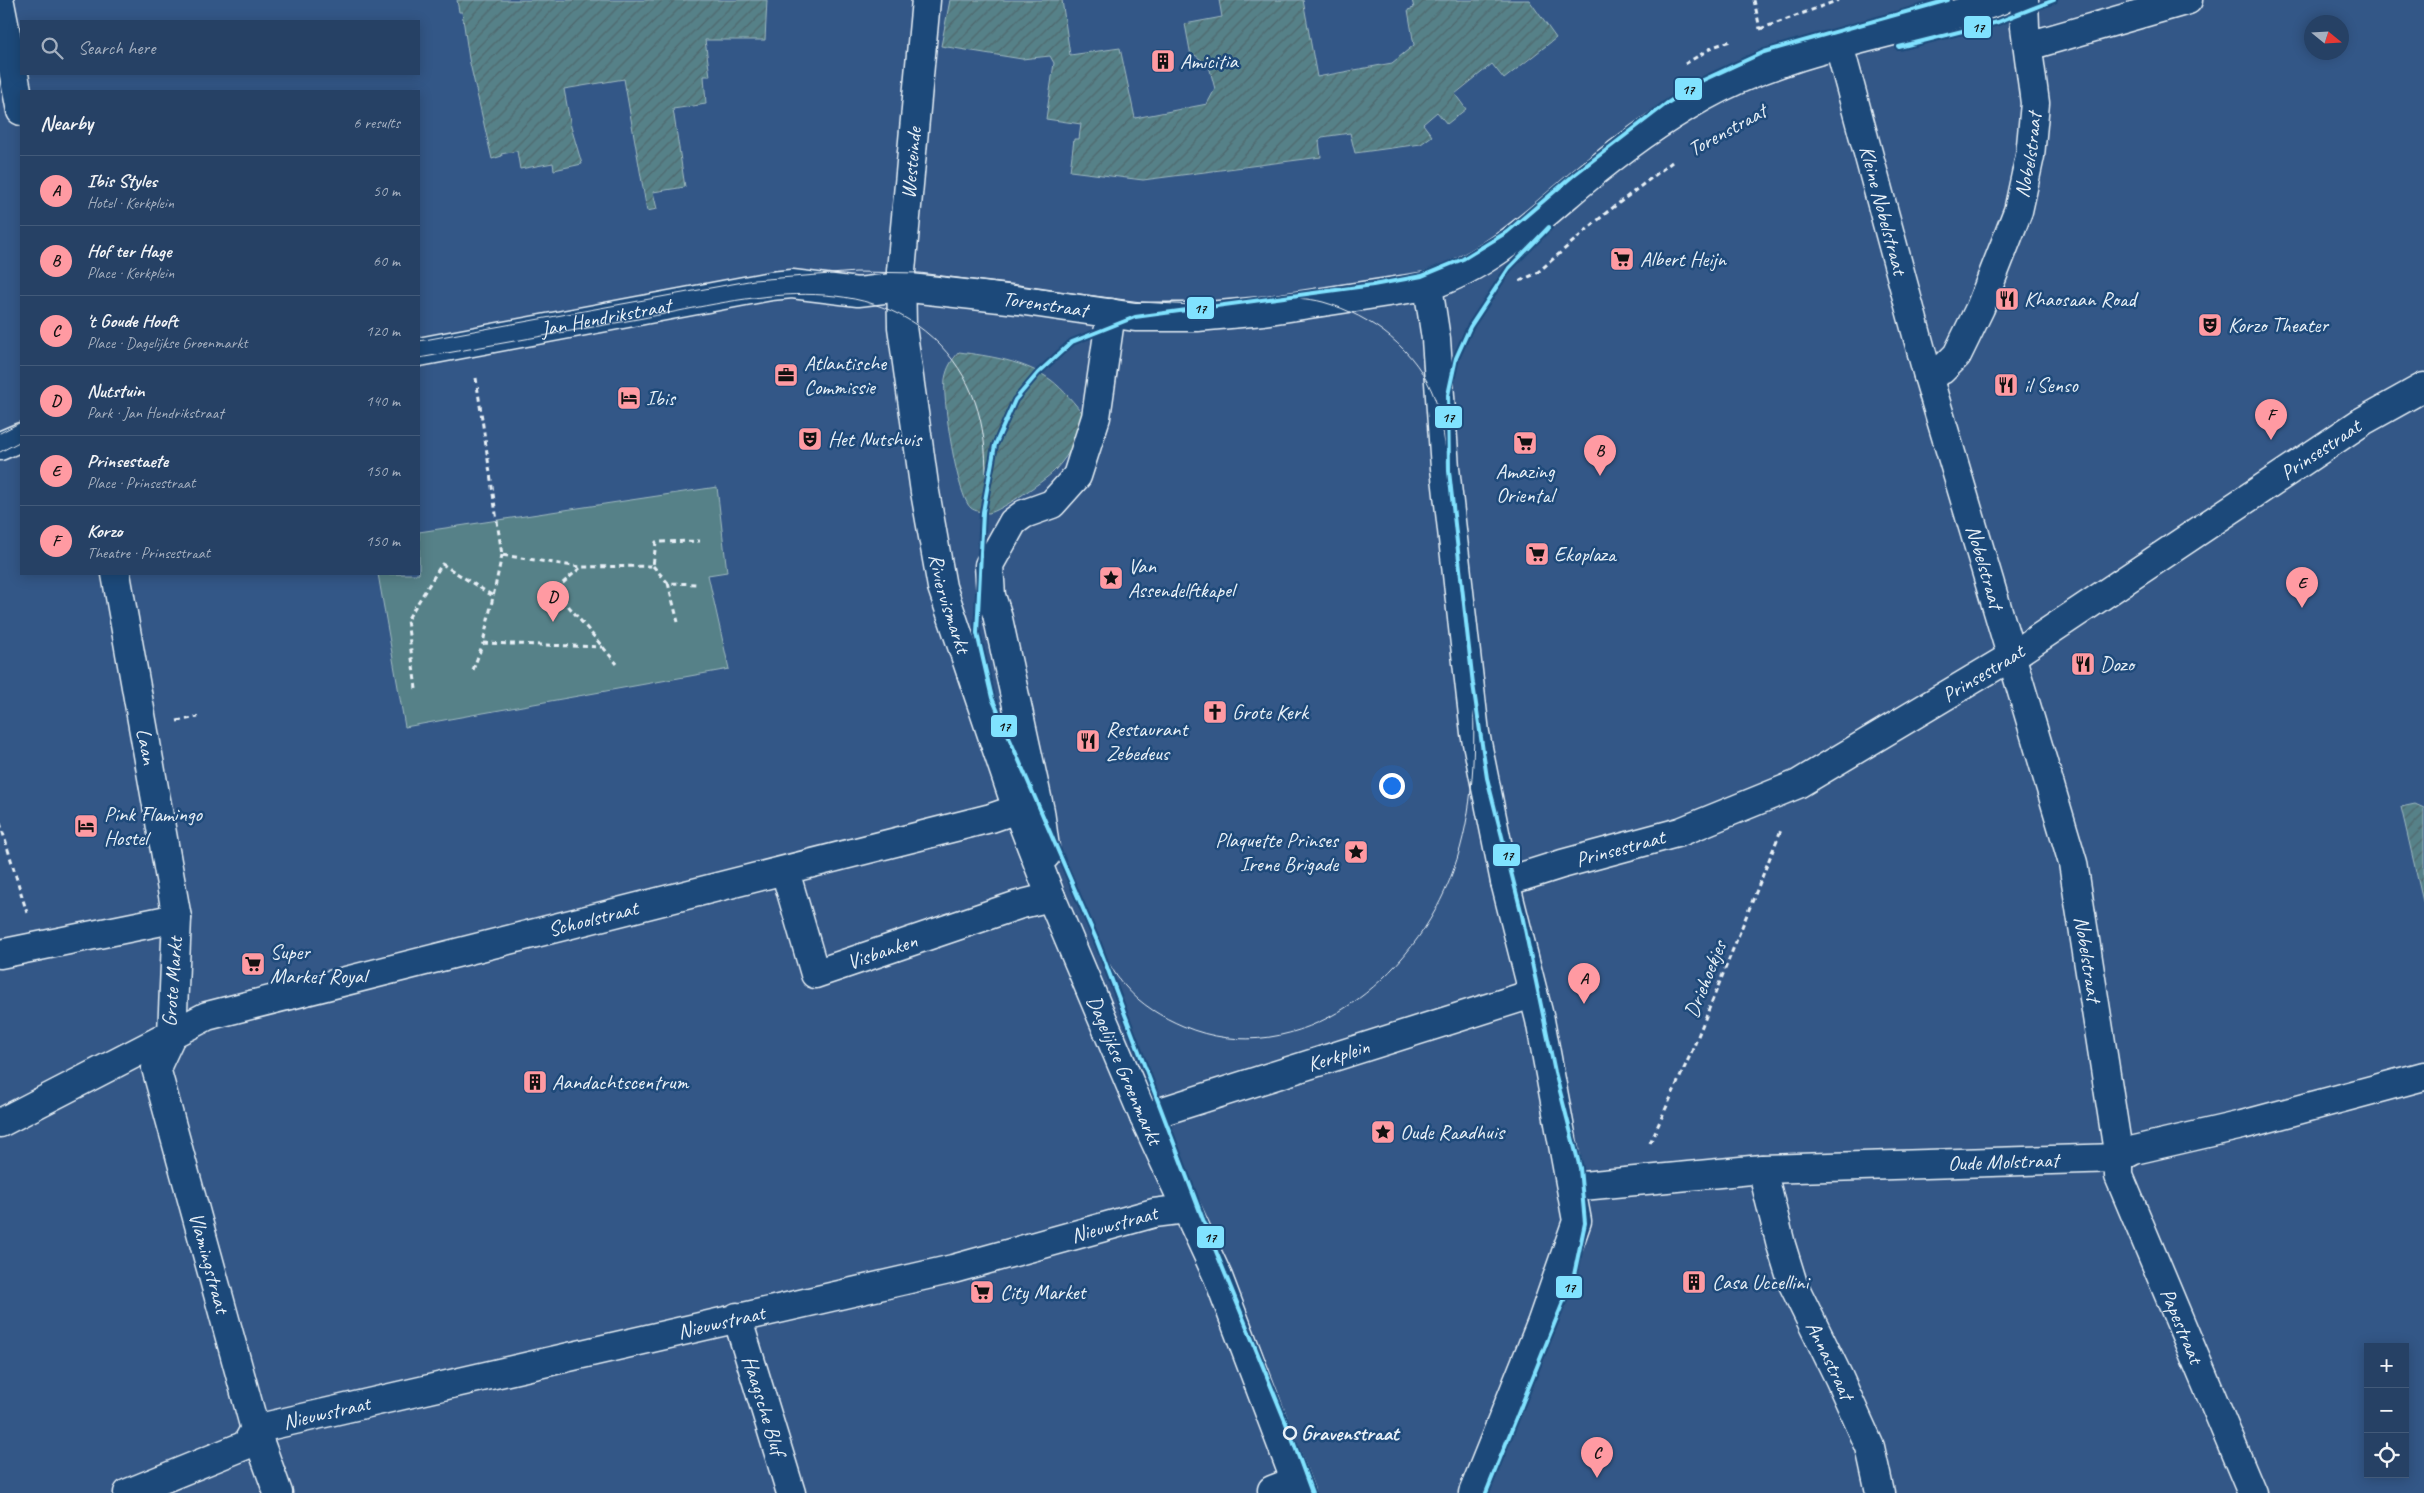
<!DOCTYPE html>
<html lang="en">
<head>
<meta charset="utf-8">
<style>
  body { margin:0; font-family:Caveat,sans-serif; background:#324c6e; color:#f1f3f6 }
  .controls { position:absolute; right:15px; bottom:15px; display:grid; overflow:hidden; border-radius:0px; box-shadow:0 2px 12px #0003 }
  .controls button { width:45px; height:45px; display:grid; place-items:center; padding:0; border:0; border-bottom:1px solid #425a79; background:#264165; color:#f1f3f6; font:25px sans-serif }
  .compass { position:absolute; left:2304px; top:15px; width:45px; height:45px; border-radius:50%; background:#264165; box-shadow:0 2px 12px #0003; rotate:108deg }
  .you { position:absolute; left:1391px; top:785px; width:18px; height:18px; margin:-12px; border:4px solid #fff; border-radius:50%; background:#1a73e8; box-shadow:0 0 0 8px #1a73e833 }
  .badge { display:grid; place-items:center; width:32px; height:32px; border-radius:50%; background:#ff9aa2; color:#111; font-size:16px; font-weight:700 }
  .pin { position:absolute; translate:-50% -41px; filter:drop-shadow(0 1px 2px #0008) }
  .pin::after { content:''; position:absolute; top:26px; width:18px; height:15px; background:inherit; clip-path:polygon(0 0,100% 0,50% 100%) }
  .list { margin:0; padding:0; list-style:none }
  h2 { display:flex; justify-content:space-between; align-items:center; height:65px; margin:0; padding:0 20px; font-size:21px }
  h2 small { font-size:16px; font-weight:400; color:#a4afbf }
  .list li { display:grid; grid-template-columns:32px 1fr auto; gap:15px; align-items:center; box-sizing:border-box; height:70px; padding:0 20px; border-top:1px solid #425a79 }
  .list b { display:block; font-size:19px; white-space:nowrap }
  .list p { margin:0; font-size:16px; white-space:nowrap; color:#a4afbf }
  .list em { font-size:16px; font-style:normal; color:#a4afbf }
  .icon { flex:none; width:28px; height:28px; fill:none; stroke:currentColor; stroke-width:2; stroke-linecap:round; stroke-linejoin:round }
  .map { position:relative; flex:none; width:2424px; height:1493px; overflow:hidden }
  .search { position:absolute; background:#264165; box-shadow:0 2px 12px #0003; left:20px; top:20px; width:400px; height:55px; display:flex; align-items:center; gap:12px; box-sizing:border-box; padding:0 18px; border-radius:0px; color:#a4afbf; font-size:19px }
  .panel { position:absolute; background:#264165; box-shadow:0 2px 12px #0003; left:20px; top:90px; width:400px; height:485px; border-radius:0px }
  .map>svg:first-child { display:block }
  .park { fill:#568188; stroke:#9fb9c0 }
  .garden { fill:url(#garden-furrows); stroke:#9fb9c0 }
  .lines { fill:none; stroke-linecap:round; stroke-linejoin:round }
  .street-casing { stroke:#e8f1f8; stroke-width:31 }
  .secondary-casing { stroke:#e8f1f8; stroke-width:31 }
  .path { stroke:#e8f1f8; stroke-width:3; stroke-dasharray:5 4; stroke-linecap:butt }
  .street { stroke:#1f4a7a; stroke-width:28 }
  .secondary { stroke:#1f4a7a; stroke-width:28 }
  .tram { stroke:#e8f1f8; stroke-width:1 }
  .tram-1-casing { stroke:#1f4a7a; stroke-width:8 }
  .tram-1 { stroke:#80e2ff; stroke-width:4 }
  .stop-dot { fill:#1f4a7a; stroke:#e8f1f8; stroke-width:2.5 }
  .labels { text-anchor:middle; dominant-baseline:central; stroke-width:5; stroke-linejoin:round; paint-order:stroke }
  .poi-label { font-size:21px; fill:#e8f1f8; stroke:#1f4a7a; text-anchor:start }
  .street-label { font-size:21px; fill:#e8f1f8; stroke:#1f4a7a }
  .stop-label { font-size:21px; font-weight:bold; fill:#e8f1f8; stroke:#1f4a7a; text-anchor:start }
  .line-badge { stroke:#1f4a7a; stroke-width:2 }
  .pale-badge-label { font-size:14px; text-anchor:middle; font-weight:bold; fill:#111 }
</style>
</head>
<body>
<div class="map">
<svg width="2424" height="1493" viewBox="0 0 2424 1493">
  <defs>
    <pattern id="garden-furrows" width="10" height="10" patternUnits="userSpaceOnUse" patternTransform="scale(1.25)"><rect width="10" height="10" fill="#568188"/><path d="M-1 1l2-2M0 10L10 0M9 11l2-2" fill="none" stroke="#4f676c"/></pattern>
  </defs>
  <rect width="100%" height="100%" fill="#335787"/>
  <filter id="ink" filterUnits="userSpaceOnUse"><feTurbulence type="fractalNoise" baseFrequency=".02" numOctaves="2"/><feDisplacementMap in="SourceGraphic" scale="10" xChannelSelector="R" yChannelSelector="G"/><feConvolveMatrix kernelMatrix="1 2 1 2 8 2 1 2 1" color-interpolation-filters="sRGB"/></filter>
  <g filter="url(#ink)">
    <path class="park" d="M717 487 727 572 708 575 729 669 405 727 378 574H419V532Z"/>
    <path class="garden" d="M457 0H767L765 40H705L710 76H704L706 104 673 109 685 187 653 192 657 209 647 211 624 79 564 89 571 127 582 164 554 170 553 163 520 169 517 151 501 154 502 156 492 159 469 59 462 12H459Z
      M950 0H1062L1070 55 1120 48 1135 118 1207 104 1215 89 1209 66 1195 55 1191 56 1185 24 1222 17 1219 0H1303L1317 77 1392 63 1414 45 1408 10 1414 8 1412 0H1529L1556 38 1504 79 1492 64 1455 94 1466 109 1447 124 1437 112 1423 124 1432 136 1421 144 1355 153 1350 133 1322 137 1319 141 1321 157 1143 180 1070 171 1074 139H1079L1081 124 1046 119 1054 63 1050 56 1022 59 941 46Z
      M959 352C990 356 1025 361 1051 380 1063 389 1075 404 1085 416 1079 437 1070 453 1056 469 1049 478 999 512 989 513 985 513 974 511 971 508 957 497 942 398 945 379 947 367 952 360 959 352Z
      M2415 804 2424 808V906L2401 807Z"/>
    <g class="lines">
      <defs>
        <g id="street">
          <path id="s1" d="M926 0 901 271 902 327 925 492 942 587 1017 809 1051 897 1144 1117 1218 1277 1300 1493"/>
          <path d="M0 3 21 111"/>
          <path id="s2" d="M1839 45 1928 376 2073 863 2119 1158V1176L2252 1493"/>
          <path d="M2028 46 2188 0"/>
          <path d="M1428 286 1436 339 1445 468 1475 733 1505 882 1540 1020 1577 1221 1541 1324 1473 1493"/>
          <path id="s3" d="M1928 376 1942 370 1957 355 1980 308 2018 211 2030 156 2035 103 2025 27 2024 0"/>
          <path id="s4" d="M116 574 177 918 172 1034 156 1068 255 1429 278 1493"/>
          <path d="M1046 855 1040 811 997 614 991 596 989 565 1013 522 1024 514 1052 504 1077 476 1096 417 1111 313"/>
          <path id="s5" d="M785 871 815 974 1018 905 1051 897"/>
          <path id="s6" d="M1505 882 1562 864 1680 832 1798 784 2012 656 2363 421 2424 387"/>
          <path d="M0 954 177 918"/>
          <path id="s7" d="M1144 1117 1532 994"/>
          <path id="s8" d="M0 1123 207 1016 991 818 1017 809"/>
          <path id="s9" d="M1762 1169 1781 1245 1793 1284 1839 1378 1870 1447 1880 1493"/>
          <path id="s10" d="M1572 1187 1762 1169 2119 1158 2134 1150 2242 1125 2424 1076"/>
          <path id="s11" d="M737 1317 791 1493"/>
          <path d="M1272 1490 1295 1481"/>
          <path id="s12" d="M128 1493 246 1445 255 1429 953 1269 1154 1213 1186 1209"/>
        </g>
        <g id="secondary">
          <path id="s13" d="M419 352 771 286 792 284 858 292 901 287 1018 300 1135 317H1197L1263 311 1428 286C1487 267 1533 224 1580 184 1618 152 1660 121 1703 97 1795 45 1903 35 2001 0"/>
          <path d="M0 446 21 437"/>
        </g>
      </defs>
      <use href="#street" class="street-casing"/>
      <use href="#secondary" class="secondary-casing"/>
      <path class="path" d="M1754 0 1760 29
        M1760 29 1839 0
        M1685 64 1713 47 1733 40
        M1520 281 1537 273 1606 213 1672 162
        M476 378 502 555 580 567 653 566 656 542 700 541
        M502 555 483 643 603 647
        M653 566 668 583 698 584
        M580 568 555 590 617 664
        M668 583 678 622
        M473 670 483 643
        M416 689 407 620 442 564 493 596
        M177 721 198 717
        M0 823 27 913
        M1650 1143 1692 1051 1781 830"/>
      <use href="#street" class="street"/>
      <use href="#secondary" class="secondary"/>
      <path class="tram" d="M1277 297C1292 298 1308 298 1323 302 1372 316 1417 350 1435 399 1443 421 1445 447 1449 471
        M419 341 754 280 856 272 920 273 1141 302 1209 306
        M419 358C492 345 565 332 638 319 736 301 860 263 940 345 979 386 987 432 986 487
        M0 433 21 422
        M0 452 21 441
        M1097 941C1106 956 1113 974 1125 986 1141 1005 1162 1017 1183 1026 1299 1075 1416 976 1453 871 1475 810 1475 748 1473 684"/>
      <defs>
        <path id="tram-1" d="M1899 47 1998 22 2054 0
          M1312 1493 1290 1433 1202 1217 1097 941 992 698 977 633 983 512 995 445 1015 400 1038 373 1072 342 1135 317 1373 285 1422 276 1463 259 1507 232 1575 174 1666 104 1699 82 1764 52 1948 0
          M1486 1493 1574 1275 1585 1223 1580 1168 1555 1072 1522 915 1487 778 1473 684 1449 471 1448 395 1456 358 1470 327 1509 268 1549 227"/>
      </defs>
      <use href="#tram-1" class="tram-1-casing"/>
      <use href="#tram-1" class="tram-1"/>
    </g>
  </g>
  <defs>
    <symbol id="building-square" viewBox="-11 -11 22 22"><rect x="-9" y="-9" width="18" height="18" rx="4" fill="#ff9aa2" stroke="#1f4a7a"/><path d="M-4-6H4V6H1V3H-1V6H-4ZM-2.5-4.3h1.7v1.8h-1.7ZM.8-4.3h1.7v1.8H.8ZM-2.5-1h1.7V.8h-1.7ZM.8-1h1.7V.8H.8Z" fill="#111"/></symbol>
    <symbol id="supermarket-square" viewBox="-11 -11 22 22"><rect x="-9" y="-9" width="18" height="18" rx="4" fill="#ff9aa2" stroke="#1f4a7a"/><path d="M-6-5.5h2.5l.6 2H6L4.5 2H-2.5L-4.4-4H-6ZM-1.5 3.2a1.3 1.3 0 1 0 .1 0ZM3 3.2a1.3 1.3 0 1 0 .1 0Z" fill="#111"/></symbol>
    <symbol id="restaurant-square" viewBox="-11 -11 22 22"><rect x="-9" y="-9" width="18" height="18" rx="4" fill="#ff9aa2" stroke="#1f4a7a"/><path d="M-5-6h1v4h1v-4h1v4h1v-4h1v5L-1.5 .5V6h-2V.5L-5-1ZM5-6V6H3V1.5H1.5Q1.5-4 5-6Z" fill="#111"/></symbol>
    <symbol id="theatre-square" viewBox="-11 -11 22 22"><rect x="-9" y="-9" width="18" height="18" rx="4" fill="#ff9aa2" stroke="#1f4a7a"/><path d="M-5-5.5Q0-4 5-5.5V0Q5 5 0 6Q-5 5-5 0ZM-3.3-2.5H-1v1.5H-3.3ZM1-2.5H3.3v1.5H1ZM-2.8 1Q0 5.5 2.8 1Z" fill="#111"/></symbol>
    <symbol id="office-square" viewBox="-11 -11 22 22"><rect x="-9" y="-9" width="18" height="18" rx="4" fill="#ff9aa2" stroke="#1f4a7a"/><path d="M-6-3h4V-5.5h4V-3h4V5H-6ZM-1-4.5V-3h2v-1.5ZM-6 0V1H6V0Z" fill="#111"/></symbol>
    <symbol id="hotel-square" viewBox="-11 -11 22 22"><rect x="-9" y="-9" width="18" height="18" rx="4" fill="#ff9aa2" stroke="#1f4a7a"/><path d="M-6-4.5h1.5V1H6V5H4.5V3h-9V5H-6ZM-4 0a1.8 1.8 0 1 1 3.6 0ZM.5 0V-2.5h3Q6-2.5 6 0Z" fill="#111"/></symbol>
    <symbol id="sight-square" viewBox="-11 -11 22 22"><rect x="-9" y="-9" width="18" height="18" rx="4" fill="#ff9aa2" stroke="#1f4a7a"/><path d="M0-6L1.8-2.2L6-1.7L2.9 1.2L3.7 5.4L0 3.3L-3.7 5.4L-2.9 1.2L-6-1.7L-1.8-2.2Z" fill="#111"/></symbol>
    <symbol id="church-square" viewBox="-11 -11 22 22"><rect x="-9" y="-9" width="18" height="18" rx="4" fill="#ff9aa2" stroke="#1f4a7a"/><path d="M-1.2-6h2.4v3.5h3.3v2.4h-3.3V6h-2.4V-.1h-3.3v-2.4h3.3Z" fill="#111"/></symbol>
  </defs>
  <g fill-rule="evenodd">
    <use href="#building-square" x="1149" y="47" width="28" height="28"/>
    <use href="#supermarket-square" x="1608" y="245" width="28" height="28"/>
    <use href="#restaurant-square" x="1993" y="285" width="28" height="28"/>
    <use href="#theatre-square" x="2196" y="311" width="28" height="28"/>
    <use href="#office-square" x="772" y="361" width="28" height="28"/>
    <use href="#restaurant-square" x="1992" y="371" width="28" height="28"/>
    <use href="#hotel-square" x="615" y="384" width="28" height="28"/>
    <use href="#theatre-square" x="796" y="425" width="28" height="28"/>
    <use href="#supermarket-square" x="1511" y="429" width="28" height="28"/>
    <use href="#supermarket-square" x="1523" y="540" width="28" height="28"/>
    <use href="#sight-square" x="1097" y="564" width="28" height="28"/>
    <use href="#restaurant-square" x="2069" y="650" width="28" height="28"/>
    <use href="#church-square" x="1201" y="698" width="28" height="28"/>
    <use href="#restaurant-square" x="1074" y="727" width="28" height="28"/>
    <use href="#hotel-square" x="72" y="812" width="28" height="28"/>
    <use href="#sight-square" x="1342" y="838" width="28" height="28"/>
    <use href="#supermarket-square" x="239" y="950" width="28" height="28"/>
    <use href="#building-square" x="521" y="1068" width="28" height="28"/>
    <use href="#sight-square" x="1369" y="1118" width="28" height="28"/>
    <use href="#building-square" x="1680" y="1268" width="28" height="28"/>
    <use href="#supermarket-square" x="968" y="1278" width="28" height="28"/>
  </g>
  <circle class="stop-dot" cx="1290" cy="1433" r="6"/>
  <g class="labels">
    <g class="poi-label">
      <text x="1180" y="61">Amicitia</text>
      <text x="1640" y="259">Albert Heijn</text>
      <text x="2024" y="299">Khaosaan Road</text>
      <text x="2228" y="325">Korzo Theater</text>
      <text x="804" y="363">Atlantische<tspan x="804" dy="24">Commissie</tspan></text>
      <text x="2024" y="385">il Senso</text>
      <text x="646" y="398">Ibis</text>
      <text x="828" y="439">Het Nutshuis</text>
      <text x="1525" y="471" text-anchor="middle">Amazing<tspan x="1525" dy="24">Oriental</tspan></text>
      <text x="1554" y="554">Ekoplaza</text>
      <text x="1128" y="566">Van<tspan x="1128" dy="24">Assendelftkapel</tspan></text>
      <text x="2100" y="664">Dozo</text>
      <text x="1232" y="712">Grote Kerk</text>
      <text x="1106" y="729">Restaurant<tspan x="1106" dy="24">Zebedeus</tspan></text>
      <text x="104" y="814">Pink Flamingo<tspan x="104" dy="24">Hostel</tspan></text>
      <text x="1338" y="840" text-anchor="end">Plaquette Prinses<tspan x="1338" dy="24">Irene Brigade</tspan></text>
      <text x="270" y="952">Super<tspan x="270" dy="24">Market Royal</tspan></text>
      <text x="552" y="1082">Aandachtscentrum</text>
      <text x="1400" y="1132">Oude Raadhuis</text>
      <text x="1712" y="1282">Casa Uccellini</text>
      <text x="1000" y="1292">City Market</text>
    </g>
    <g class="street-label">
      <text transform="translate(1727 130) rotate(-29)">Torenstraat</text>
      <text stroke="none"><textPath href="#s3" startOffset="250">Nobelstraat</textPath></text>
      <text transform="translate(911 163) rotate(-85)">Westeinde</text>
      <text stroke="none"><textPath href="#s2" startOffset="171">Kleine Nobelstraat</textPath></text>
      <text stroke="none"><textPath href="#s13" startOffset="634">Torenstraat</textPath></text>
      <text stroke="none"><textPath href="#s13" startOffset="190">Jan Hendrikstraat</textPath></text>
      <text stroke="none"><textPath href="#s6" startOffset="930">Prinsestraat</textPath></text>
      <text stroke="none"><textPath href="#s2" startOffset="542">Nobelstraat</textPath></text>
      <text stroke="none"><textPath href="#s1" startOffset="609">Riviervismarkt</textPath></text>
      <text stroke="none"><textPath href="#s6" startOffset="525">Prinsestraat</textPath></text>
      <text stroke="none"><textPath href="#s4" startOffset="175">Laan</textPath></text>
      <text stroke="none"><textPath href="#s6" startOffset="120">Prinsestraat</textPath></text>
      <text stroke="none"><textPath href="#s8" startOffset="631">Schoolstraat</textPath></text>
      <text stroke="none"><textPath href="#s5" startOffset="178">Visbanken</textPath></text>
      <text stroke="none"><textPath href="#s2" startOffset="948">Nobelstraat</textPath></text>
      <text transform="translate(1705 979) rotate(-68)">Driehoekjes</text>
      <text transform="translate(172 982) rotate(-86)">Grote Markt</text>
      <text stroke="none"><textPath href="#s7" startOffset="204">Kerkplein</textPath></text>
      <text stroke="none"><textPath href="#s1" startOffset="1108">Dagelijkse Groenmarkt</textPath></text>
      <text stroke="none"><textPath href="#s10" startOffset="432">Oude Molstraat</textPath></text>
      <text stroke="none"><textPath href="#s12" startOffset="1029">Nieuwstraat</textPath></text>
      <text stroke="none"><textPath href="#s4" startOffset="705">Vlamingstraat</textPath></text>
      <text stroke="none"><textPath href="#s12" startOffset="624">Nieuwstraat</textPath></text>
      <text stroke="none"><textPath href="#s2" startOffset="1330">Papestraat</textPath></text>
      <text stroke="none"><textPath href="#s9" startOffset="204">Annastraat</textPath></text>
      <text stroke="none"><textPath href="#s11" startOffset="92">Haagsche Bluf</textPath></text>
      <text stroke="none"><textPath href="#s12" startOffset="219">Nieuwstraat</textPath></text>
    </g>
    <g class="stop-label">
      <text x="1301" y="1433">Gravenstraat</text>
    </g>
  </g>
  <g class="line-badge">
    <rect x="1963" y="15" width="29" height="24" rx="5" fill="#80e2ff"/>
    <rect x="1674" y="77" width="29" height="24" rx="5" fill="#80e2ff"/>
    <rect x="1186" y="296" width="29" height="24" rx="5" fill="#80e2ff"/>
    <rect x="1434" y="405" width="29" height="24" rx="5" fill="#80e2ff"/>
    <rect x="990" y="714" width="28" height="24" rx="5" fill="#80e2ff"/>
    <rect x="1492" y="843" width="29" height="24" rx="5" fill="#80e2ff"/>
    <rect x="1196" y="1225" width="29" height="24" rx="5" fill="#80e2ff"/>
    <rect x="1555" y="1275" width="28" height="24" rx="5" fill="#80e2ff"/>
  </g>
  <g class="pale-badge-label">
    <text x="1978" y="32">17</text>
    <text x="1688" y="94">17</text>
    <text x="1200" y="313">17</text>
    <text x="1448" y="422">17</text>
    <text x="1004" y="731">17</text>
    <text x="1507" y="860">17</text>
    <text x="1210" y="1242">17</text>
    <text x="1569" y="1292">17</text>
  </g>
</svg>
<div class="controls">
<button>+</button>
<button>−</button>
<button><svg class="icon" aria-label="locate" viewBox="0 0 24 24"><circle cx="12" cy="12" r="6"/><path d="M12 2v4M12 18v4M2 12h4M18 12h4"/></svg></button>
</div>
<svg class="compass" viewBox="-18 -18 36 36"><path d="M0-13l5 13h-10z" fill="#e53935"/><path d="M0 13l5-13h-10z" fill="#a4afbf"/></svg>
<div class="you"></div>
<div class="pin badge" style="left:1584px;top:1004px">A</div>
<div class="pin badge" style="left:1600px;top:476px">B</div>
<div class="pin badge" style="left:1597px;top:1478px">C</div>
<div class="pin badge" style="left:553px;top:622px">D</div>
<div class="pin badge" style="left:2302px;top:608px">E</div>
<div class="pin badge" style="left:2271px;top:440px">F</div>
<div class="search"><svg class="icon" aria-label="search" viewBox="0 0 24 24"><circle cx="10" cy="10" r="6"/><path d="M15 15l6 6"/></svg>Search here</div>
<section class="panel">
<h2>Nearby<small>6 results</small></h2>
<ul class="list">
<li><span class="badge">A</span><div><b>Ibis Styles</b><p>Hotel · Kerkplein</p></div><em>50 m</em></li>
<li><span class="badge">B</span><div><b>Hof ter Hage</b><p>Place · Kerkplein</p></div><em>60 m</em></li>
<li><span class="badge">C</span><div><b>'t Goude Hooft</b><p>Place · Dagelijkse Groenmarkt</p></div><em>120 m</em></li>
<li><span class="badge">D</span><div><b>Nutstuin</b><p>Park · Jan Hendrikstraat</p></div><em>140 m</em></li>
<li><span class="badge">E</span><div><b>Prinsestaete</b><p>Place · Prinsestraat</p></div><em>150 m</em></li>
<li><span class="badge">F</span><div><b>Korzo</b><p>Theatre · Prinsestraat</p></div><em>150 m</em></li>
</ul>
</section>
</div>
</body>
</html>
